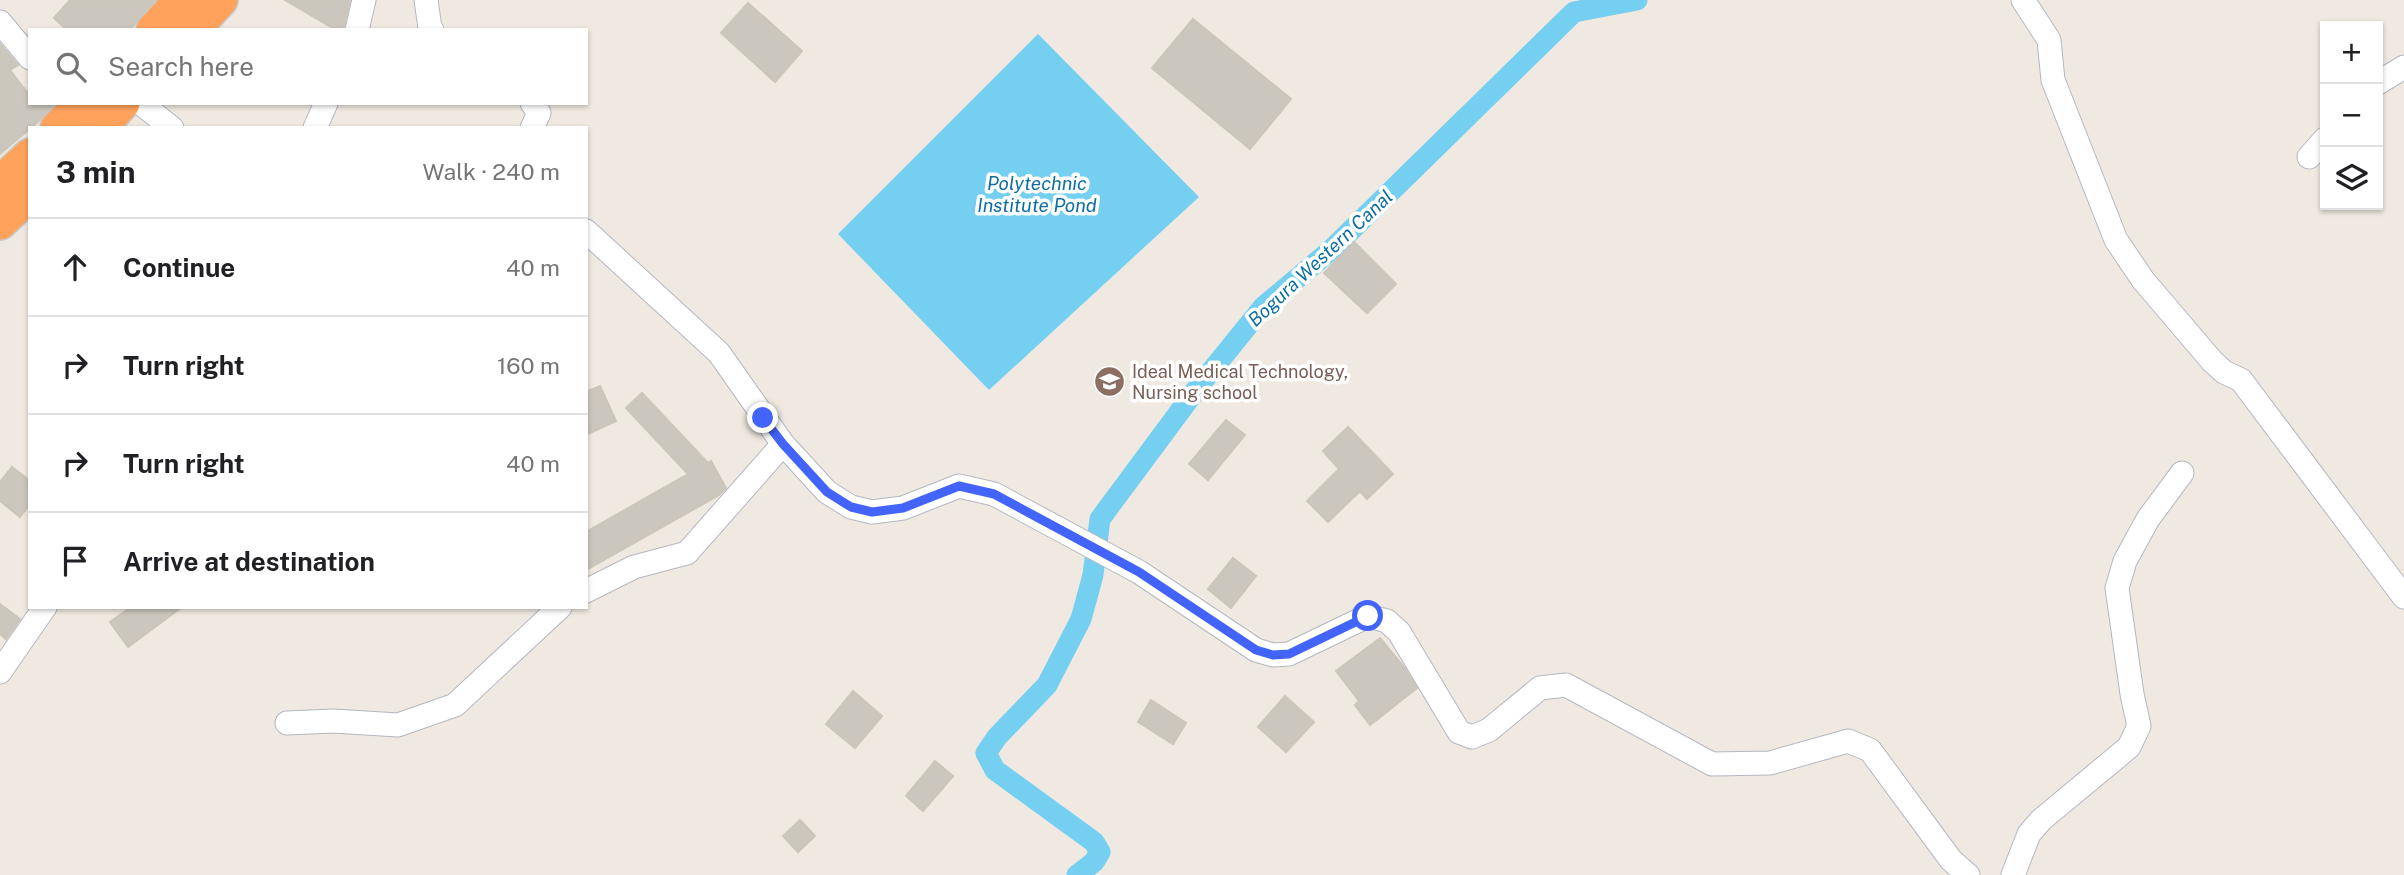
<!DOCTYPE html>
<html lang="en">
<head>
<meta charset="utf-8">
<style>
  body { margin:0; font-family:"Public Sans",sans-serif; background:#f6f6f6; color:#202124 }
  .controls { position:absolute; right:21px; top:21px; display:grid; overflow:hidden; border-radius:0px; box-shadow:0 2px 5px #0004 }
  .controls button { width:63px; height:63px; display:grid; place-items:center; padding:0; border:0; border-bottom:2px solid #e0e0e0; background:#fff; color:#202124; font:35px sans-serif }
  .stop { position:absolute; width:21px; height:21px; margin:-16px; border:5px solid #4264fb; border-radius:50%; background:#fff }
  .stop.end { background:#4264fb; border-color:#fff; box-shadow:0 2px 7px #0008 }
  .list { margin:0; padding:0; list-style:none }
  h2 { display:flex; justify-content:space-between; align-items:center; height:91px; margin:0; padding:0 28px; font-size:30px }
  h2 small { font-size:23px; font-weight:400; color:#757577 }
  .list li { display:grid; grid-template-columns:46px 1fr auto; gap:21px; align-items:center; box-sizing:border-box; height:98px; padding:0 28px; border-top:2px solid #e0e0e0 }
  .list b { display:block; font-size:26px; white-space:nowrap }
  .list em { font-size:23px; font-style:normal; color:#757577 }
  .icon { flex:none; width:38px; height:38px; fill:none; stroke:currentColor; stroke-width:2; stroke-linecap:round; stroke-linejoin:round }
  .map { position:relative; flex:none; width:2404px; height:875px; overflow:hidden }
  .search { position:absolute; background:#fff; box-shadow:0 2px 5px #0004; left:28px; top:28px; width:560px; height:77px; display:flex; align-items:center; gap:18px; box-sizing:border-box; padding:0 24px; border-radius:0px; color:#757577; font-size:26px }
  .panel { position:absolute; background:#fff; box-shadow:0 2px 5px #0004; left:28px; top:126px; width:560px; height:483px; border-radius:0px }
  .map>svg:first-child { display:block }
  .water { fill:#75cff0 }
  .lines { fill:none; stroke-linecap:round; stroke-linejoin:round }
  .canal { stroke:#75cff0; stroke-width:21 }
  .building { fill:#cbc7bf; stroke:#cbc5ba; stroke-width:2 }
  .minor-casing { stroke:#b4b7c1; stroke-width:25 }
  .highway-casing { stroke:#c9c9c9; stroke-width:36 }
  .minor { stroke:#fff; stroke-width:23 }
  .highway { stroke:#ffa35c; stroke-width:33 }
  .route { stroke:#4264fb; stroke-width:9 }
  .labels { text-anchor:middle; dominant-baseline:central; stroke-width:7; stroke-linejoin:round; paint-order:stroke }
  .education-label { font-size:18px; fill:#785e54; stroke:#fff; text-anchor:start }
  .water-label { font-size:19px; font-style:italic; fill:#0d6fa3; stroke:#fff }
</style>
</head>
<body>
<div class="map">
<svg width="2404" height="875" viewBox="0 0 2404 875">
  <rect width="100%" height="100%" fill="#efe9e1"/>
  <path class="water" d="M1038 34 1199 197 989 390 838 234Z"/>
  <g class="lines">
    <path class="canal" d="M1077 875 1094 862 1100 852 1094 842 995 770 986 753 997 737 1047 685 1081 619 1093 575 1100 519 1195 391 1263 307 1332 249 1574 12 1637 0"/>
  </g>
  <path class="building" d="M70 0H155L130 30H67L54 18Z
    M285 0H350L343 30H336Z
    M748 3 802 51 775 82 721 33Z
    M1193 19 1291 99 1250 149 1152 68Z
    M0 44 18 65 10 70 30 96V103H55L40 120 0 154Z
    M1354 242 1396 284 1367 313 1324 273Z
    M600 386 616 421 586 435V392Z
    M642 393 708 463 711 461 726 488 719 495 586 570V532L688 474 626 408Z
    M1226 420 1245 435 1208 480 1189 464Z
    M1348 427 1393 474 1367 499 1360 491 1328 522 1307 501 1339 469 1323 451Z
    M12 467 30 481V504L20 517 0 501V482Z
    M1233 558 1256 576 1231 608 1208 589Z
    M0 604 20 619 6 639 0 634Z
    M131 607H182L128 647 110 622Z
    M1380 638 1404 667 1417 688 1370 725 1355 705 1359 701 1336 671Z
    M853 691 882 716 855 748 826 724Z
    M1285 696 1314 722 1286 752 1258 727Z
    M1151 700 1186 723 1173 744 1138 722Z
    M935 761 953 776 923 811 906 796Z
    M800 820 815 836 798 852 783 836Z"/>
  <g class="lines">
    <defs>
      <path id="minor" d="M426 0 430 28 432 30
        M2023 0 2049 40 2053 80 2116 240 2143 280 2212 361 2224 372 2241 380 2404 597
        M0 22 30 58
        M357 30 364 0
        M2378 83 2404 67
        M140 103 172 128
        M532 103 539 113 532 128
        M315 128 326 103
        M2309 157 2325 139
        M586 231 719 353 783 444 827 492 851 507 872 512 903 508 959 486 994 494 1139 572 1256 650 1273 655 1289 654 1368 616 1387 621 1399 632 1459 732 1472 737 1489 730 1540 688 1566 685 1712 764 1770 763 1848 741 1870 750 1951 860 1968 875
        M586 591 634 567 687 553 783 444
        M0 672 45 607
        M287 723 333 721 398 725 455 705 560 607
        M2013 875 2029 834 2041 820 2129 747 2139 726 2132 694 2117 588 2125 561 2148 519 2182 473"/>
      <path id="highway" d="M153 30 181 0
        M193 30 221 0
        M57 128 82 103
        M100 128 123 103
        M0 183 30 155
        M0 223 30 195"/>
    </defs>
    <use href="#minor" class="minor-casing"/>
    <use href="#highway" class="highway-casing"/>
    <use href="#minor" class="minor"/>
    <use href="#highway" class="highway"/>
  </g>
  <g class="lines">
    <path class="route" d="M763 418 783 444 827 492 851 507 872 512 903 508 959 486 994 494 1139 572 1256 650 1273 655 1289 654 1368 616"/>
  </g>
  <defs>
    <symbol id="school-disc" viewBox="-11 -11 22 22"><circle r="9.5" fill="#8d6e63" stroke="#fff"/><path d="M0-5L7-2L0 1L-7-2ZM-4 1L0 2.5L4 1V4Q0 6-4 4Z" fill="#fff"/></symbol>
  </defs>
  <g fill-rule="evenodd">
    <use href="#school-disc" x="1092" y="364" width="35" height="35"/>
  </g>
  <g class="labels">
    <g class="education-label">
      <text x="1132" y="371">Ideal Medical Technology,<tspan x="1132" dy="21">Nursing school</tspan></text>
    </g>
    <g class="water-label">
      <text x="1037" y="183">Polytechnic<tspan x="1037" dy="22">Institute Pond</tspan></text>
      <text transform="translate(1320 258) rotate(-43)">Bogura Western Canal</text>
    </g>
  </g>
</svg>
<div class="controls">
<button>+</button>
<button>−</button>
<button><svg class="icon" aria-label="layers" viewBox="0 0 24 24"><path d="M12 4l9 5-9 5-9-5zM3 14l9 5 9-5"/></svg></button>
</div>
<div class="stop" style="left:1368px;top:616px"></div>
<div class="stop end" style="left:763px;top:418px"></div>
<div class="search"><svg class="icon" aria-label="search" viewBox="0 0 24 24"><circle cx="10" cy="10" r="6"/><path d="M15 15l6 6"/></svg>Search here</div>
<section class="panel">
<h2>3 min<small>Walk · 240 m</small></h2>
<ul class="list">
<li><svg class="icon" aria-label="ahead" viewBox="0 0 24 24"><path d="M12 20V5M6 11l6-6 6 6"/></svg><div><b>Continue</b></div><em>40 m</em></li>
<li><svg class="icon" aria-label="right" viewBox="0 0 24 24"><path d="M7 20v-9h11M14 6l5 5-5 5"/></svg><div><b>Turn right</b></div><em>160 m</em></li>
<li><svg class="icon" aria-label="right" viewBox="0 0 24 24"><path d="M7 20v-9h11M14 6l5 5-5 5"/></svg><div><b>Turn right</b></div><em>40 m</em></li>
<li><svg class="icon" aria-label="arrive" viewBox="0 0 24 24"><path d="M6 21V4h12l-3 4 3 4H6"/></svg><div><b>Arrive at destination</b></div></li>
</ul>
</section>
</div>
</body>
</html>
